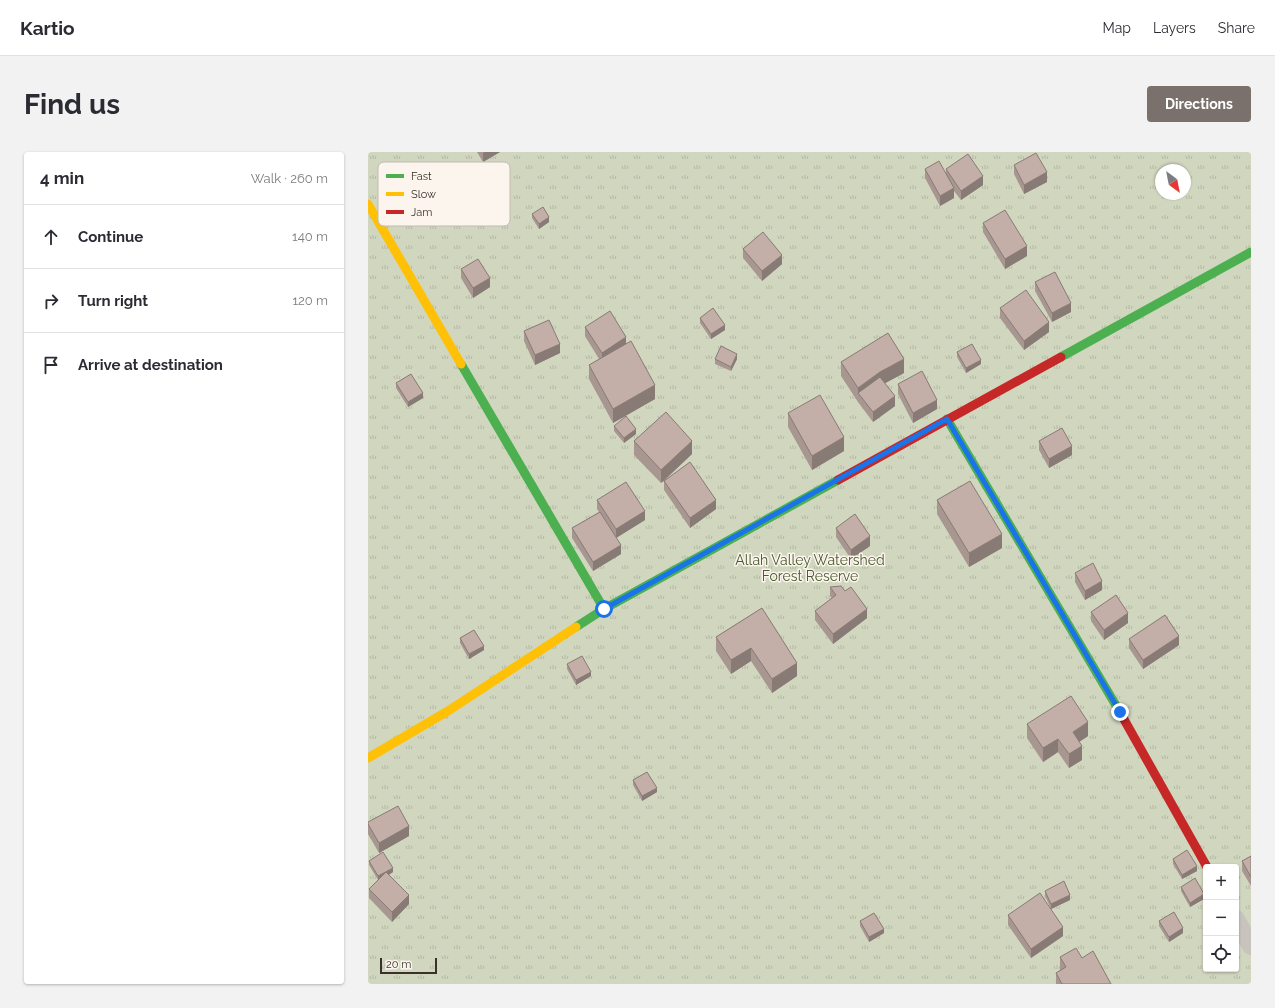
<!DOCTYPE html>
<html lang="en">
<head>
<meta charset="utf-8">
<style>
  body { margin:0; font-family:Raleway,sans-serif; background:#f2f2f3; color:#2b2b33 }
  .controls { position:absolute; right:12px; bottom:12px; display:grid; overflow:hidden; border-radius:4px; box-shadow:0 1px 3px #0004 }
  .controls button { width:36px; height:36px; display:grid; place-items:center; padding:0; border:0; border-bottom:1px solid #e1e1e2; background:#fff; color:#2b2b33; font:20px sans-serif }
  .compass { position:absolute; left:787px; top:12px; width:36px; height:36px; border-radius:50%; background:#fff; box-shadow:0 1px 3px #0004; rotate:148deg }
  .scale { position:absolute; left:12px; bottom:10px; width:57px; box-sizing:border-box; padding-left:4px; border:2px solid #3b302b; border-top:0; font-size:11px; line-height:14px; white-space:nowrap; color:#3b302b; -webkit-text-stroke:3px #fbf5ee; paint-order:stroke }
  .stop { position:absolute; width:12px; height:12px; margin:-9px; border:3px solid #1a73e8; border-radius:50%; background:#fff }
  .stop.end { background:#1a73e8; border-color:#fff; box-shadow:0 1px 4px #0008 }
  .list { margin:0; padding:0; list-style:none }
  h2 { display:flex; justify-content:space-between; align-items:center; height:52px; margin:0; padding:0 16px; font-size:17px }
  h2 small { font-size:13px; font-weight:400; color:#7c7c81 }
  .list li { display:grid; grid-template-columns:26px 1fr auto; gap:12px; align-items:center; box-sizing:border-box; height:64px; padding:0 16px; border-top:1px solid #e1e1e2 }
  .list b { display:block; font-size:15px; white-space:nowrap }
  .list em { font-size:13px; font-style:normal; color:#7c7c81 }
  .icon { flex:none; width:22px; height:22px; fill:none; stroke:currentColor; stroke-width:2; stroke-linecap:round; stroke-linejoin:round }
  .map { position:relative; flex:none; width:883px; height:832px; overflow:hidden; border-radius:4px }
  header { display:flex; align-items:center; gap:24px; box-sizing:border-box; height:56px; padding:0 20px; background:#fff; border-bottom:1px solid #e1e1e2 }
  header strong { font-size:19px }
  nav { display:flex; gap:22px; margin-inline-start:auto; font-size:14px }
  .intro { display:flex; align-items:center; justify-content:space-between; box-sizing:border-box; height:96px; padding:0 24px }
  h1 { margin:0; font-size:28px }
  .button { padding:10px 18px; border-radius:4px; background:#7a716c; color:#fff; font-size:14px; font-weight:700 }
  main { display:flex; gap:24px; padding:0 24px }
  aside { flex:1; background:#fff; border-radius:4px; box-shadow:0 1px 3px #0004 }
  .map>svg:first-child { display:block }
  .park { fill:url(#park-tufts); fill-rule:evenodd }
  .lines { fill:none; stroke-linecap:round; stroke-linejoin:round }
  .street { stroke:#c9c3be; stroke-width:18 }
  .fast { stroke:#4caf50; stroke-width:9 }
  .slow { stroke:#ffc107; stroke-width:9 }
  .jam { stroke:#c62828; stroke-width:9 }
  .wall { fill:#a89690 }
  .shaded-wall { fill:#887a75 }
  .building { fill:#c3afa7; stroke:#887a75 }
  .route { stroke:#1a73e8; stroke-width:5 }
  .labels { text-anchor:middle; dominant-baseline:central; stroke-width:3; stroke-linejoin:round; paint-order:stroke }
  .park-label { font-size:14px; fill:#4a5a2e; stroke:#fbf5ee }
  .key { fill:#fbf5ee; stroke:#c1bab4; stroke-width:1 }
  .key-label { font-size:11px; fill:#3b302b }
</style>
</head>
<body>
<header>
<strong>Kartio</strong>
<nav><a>Map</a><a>Layers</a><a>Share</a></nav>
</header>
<div class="intro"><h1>Find us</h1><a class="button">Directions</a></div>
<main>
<aside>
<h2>4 min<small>Walk · 260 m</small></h2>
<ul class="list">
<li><svg class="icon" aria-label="ahead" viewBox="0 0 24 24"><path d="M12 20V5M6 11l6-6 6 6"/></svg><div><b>Continue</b></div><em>140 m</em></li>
<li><svg class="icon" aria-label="right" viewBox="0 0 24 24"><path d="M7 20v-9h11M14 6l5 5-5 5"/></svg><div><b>Turn right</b></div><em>120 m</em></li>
<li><svg class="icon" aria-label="arrive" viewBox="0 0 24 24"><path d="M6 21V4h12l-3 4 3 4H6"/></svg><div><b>Arrive at destination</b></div></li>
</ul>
</aside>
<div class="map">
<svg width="883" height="832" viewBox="0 0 883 832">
  <defs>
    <pattern id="park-tufts" width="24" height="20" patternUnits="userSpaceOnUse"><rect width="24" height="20" fill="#d1d6bf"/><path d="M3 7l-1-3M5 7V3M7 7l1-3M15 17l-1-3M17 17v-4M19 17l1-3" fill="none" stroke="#b4b8a4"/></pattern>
  </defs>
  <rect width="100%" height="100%" fill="#f0ebe5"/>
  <path class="park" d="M0 0H883V832H0ZM793 18H817V42H793ZM838 715H868V817H838Z"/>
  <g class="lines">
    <path class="street" d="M868 767 883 794"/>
    <path class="fast" d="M693 205 883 100
      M93 212 236 457
      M579 267 753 562
      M208 475 236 457 470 328"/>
    <path class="slow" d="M0 52 93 212
      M0 606 80 559 208 475"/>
    <path class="jam" d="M470 328 693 205
      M753 562 839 715"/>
  </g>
  <path class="wall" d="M109 0H132L115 10Z
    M646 13 679 30 656 42 646 22Z
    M557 17 578 22V17L615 33 593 48 586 39V46L572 54 557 26Z
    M49 31 71 42 58 51 49 36Z
    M19 48 31 54 23 59 19 52Z
    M58 55 85 61 66 73 58 60Z
    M164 62 181 70 171 77 164 66Z
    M615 71 659 104 637 117 615 80Z
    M375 97 414 112 394 129 375 106Z
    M93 117 122 135 105 146 93 126Z
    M667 130 703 160 684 170 667 139Z
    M632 156 681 180 656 198 632 166Z
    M332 166 357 178 343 187 332 171Z
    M217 175 258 191 287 247 245 271 221 227V213L231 207 217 184Z
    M156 179 192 201 167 213 156 189Z
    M589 200 613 212 598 221 589 205Z
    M347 207H369L363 219 347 212Z
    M473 210 536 221 517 231 527 254 505 270 490 250 473 224Z
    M28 231 55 246 40 255 28 236Z
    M530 232 569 257 545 271 530 242Z
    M420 261 476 299 444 318 420 275Z
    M246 274 268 282 256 291 246 279Z
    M266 289 324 302 298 327 348 357 322 376 296 338V329L293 331 266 303Z
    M671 289 704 303 681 316 671 298Z
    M229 348 277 368 248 386 253 402 225 419 204 386V376L231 360 229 357Z
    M569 348 634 396 601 415 569 362Z
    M468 376 502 394 483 407 468 385Z
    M707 421 734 438 717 448 707 430Z
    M462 435 499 466 465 492 447 468V459L464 446 462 444Z
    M394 456 429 524 404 541 383 509 363 522 348 499V485Z
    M723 460 760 471 736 488 723 469Z
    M92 486 116 498 101 507 92 491Z
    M761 487 811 493 775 517 761 496Z
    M199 512 223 524 208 533 199 517Z
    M659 572 720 584 711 590 714 608 701 616 690 600 675 610 659 586Z
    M265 628 289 640 274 649 265 633Z
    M0 670 41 684 11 701 0 682Z
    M883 704V734L874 719V709Z
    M805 707 829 719 814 727 805 712Z
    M1 709 25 720 21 723 41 752 24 770 1 746V737L10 728 1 713Z
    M813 735 836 747 822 755 813 739Z
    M677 739 702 748 683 757 677 744Z
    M640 763 695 784 663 806 640 773Z
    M492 769 516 781 501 790 492 774Z
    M791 769 815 781 801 790 791 774Z
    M692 805 714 806 743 832H688V821L692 818Z"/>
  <path class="shaded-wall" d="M117 0H132L115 10V1Z
    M679 20V30L656 42V33Z
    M615 24V33L593 48V39Z
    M586 36V46L572 54V44Z
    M71 38V42L58 51V46Z
    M31 50V54L23 59V54Z
    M85 56V61L66 73V68Z
    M181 65V70L171 77V72Z
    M659 94V104L637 117V107Z
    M414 103V112L394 129V119Z
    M122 126V135L105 146V136Z
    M703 151V160L684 170V161Z
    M681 170V180L656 198V189Z
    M357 173V178L343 187V182Z
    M258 185V194L234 210V201Z
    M192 192V201L167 213V203Z
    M369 202V207L363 219V215Z
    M536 207V221L512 234 490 241V236L512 220Z
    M613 208V212L598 221V216Z
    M287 233V247L245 271V257Z
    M55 241V246L40 255V250Z
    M527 244V254L505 270V260Z
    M569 248V257L545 271V261Z
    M268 277V282L256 291V286Z
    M476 285V299L444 318V304Z
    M324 289V302L293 331V318Z
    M704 294V303L681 316V307Z
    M348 348V357L322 376V366Z
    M277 359V368L248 386V377Z
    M634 382V396L601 415V401Z
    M502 384V394L483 407V398Z
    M253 393V402L225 419V410Z
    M734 429V438L717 448V439Z
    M499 457V466L465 492V482Z
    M760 461V471L736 488V478Z
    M811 484V493L775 517V508Z
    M116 494V498L101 507V502Z
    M383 496V509L363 522V508Z
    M429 511V524L404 541V527Z
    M223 520V524L208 533V528Z
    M720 570V584L705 594V580Z
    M690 587V600L675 610V596Z
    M714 594V608L701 616V602Z
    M289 636V640L274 649V644Z
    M41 674V684L11 701V691Z
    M829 714V719L814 727V723Z
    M25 716V720L10 729V724Z
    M836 742V747L822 755V751Z
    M41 743V752L24 770V760Z
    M702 743V748L683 757V752Z
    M695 775V784L663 806V797Z
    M815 776V781L801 790V785Z
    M516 777V781L501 790V785Z"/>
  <path class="building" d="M668 1 679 20 656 33 646 13Z
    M600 2 615 24 593 39 578 17Z
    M571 9 586 36 572 44 557 17Z
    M175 55 181 65 171 72 164 62Z
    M637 58 659 94 637 107 615 71Z
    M395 80 414 103 394 119 375 97Z
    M110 107 122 126 105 136 93 117Z
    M687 120 703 151 684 161 667 130Z
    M658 138 681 170 656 189 632 156Z
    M345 156 357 173 343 182 332 166Z
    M242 159 258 185 234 201 217 175Z
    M181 168 192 192 167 203 156 179Z
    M520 181 536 207 512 220 490 236 473 210Z
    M263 189 287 233 245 257 221 213Z
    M604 192 613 208 598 216 589 200Z
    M353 194 369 202 363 215 347 207Z
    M554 219 569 248 545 261 530 232Z
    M43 222 55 241 40 250 28 231Z
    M512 225 527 244 505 260 490 241Z
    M452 243 476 285 444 304 420 261Z
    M298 260 324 289 293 318 266 289Z
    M258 264 268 277 256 286 246 274Z
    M694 276 704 294 681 307 671 289Z
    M322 310 348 348 322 366 296 329Z
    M602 329 634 382 601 401 569 348Z
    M258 330 277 359 248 377 229 348Z
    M232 360 253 393 225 410 204 376Z
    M487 362 502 384 483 398 468 376Z
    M725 411 734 429 717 439 707 421Z
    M473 434 477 439 483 435 499 457 465 482 447 459 468 443 462 435Z
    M748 443 760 461 736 478 723 460Z
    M394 456 429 511 404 527 383 496 363 508 348 485Z
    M797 463 811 484 775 508 761 487Z
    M106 478 116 494 101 502 92 486Z
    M214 504 223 520 208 528 199 512Z
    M703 544 720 570 705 580 714 594 701 602 690 587 675 596 659 572Z
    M279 620 289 636 274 644 265 628Z
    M30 654 41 674 11 691 0 672V670Z
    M819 698 829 714 814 723 805 707Z
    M15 700 25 716 10 724 1 709Z
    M883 704V725L874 709Z
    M18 720 41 743 24 760 1 737Z
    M827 726 836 742 822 751 813 735Z
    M696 729 702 743 683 752 677 739Z
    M672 741 695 775 663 797 640 763Z
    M806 760 815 776 801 785 791 769Z
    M506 761 516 777 501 785 492 769Z
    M708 796 714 806 725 799 743 832H694L688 821 698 815 692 805Z"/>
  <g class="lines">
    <path class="route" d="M236 457 579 267 752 560"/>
  </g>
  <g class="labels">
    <g class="park-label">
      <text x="442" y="408">Allah Valley Watershed<tspan x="442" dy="16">Forest Reserve</tspan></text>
    </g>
  </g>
  <rect x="10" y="10" width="132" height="64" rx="6" class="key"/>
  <rect x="18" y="22" width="18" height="4" fill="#4caf50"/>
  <rect x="18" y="40" width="18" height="4" fill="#ffc107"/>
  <rect x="18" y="58" width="18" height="4" fill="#c62828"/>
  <g class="key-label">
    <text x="43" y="28">Fast</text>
    <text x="43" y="46">Slow</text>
    <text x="43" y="64">Jam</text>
  </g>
</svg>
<div class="controls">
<button>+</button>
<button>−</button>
<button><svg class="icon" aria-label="locate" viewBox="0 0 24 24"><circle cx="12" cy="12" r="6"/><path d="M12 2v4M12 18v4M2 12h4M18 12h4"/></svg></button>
</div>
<svg class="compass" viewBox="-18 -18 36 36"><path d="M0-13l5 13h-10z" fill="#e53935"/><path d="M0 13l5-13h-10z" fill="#7c7c81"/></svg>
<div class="scale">20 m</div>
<div class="stop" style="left:236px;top:457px"></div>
<div class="stop end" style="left:752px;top:560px"></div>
</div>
</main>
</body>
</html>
